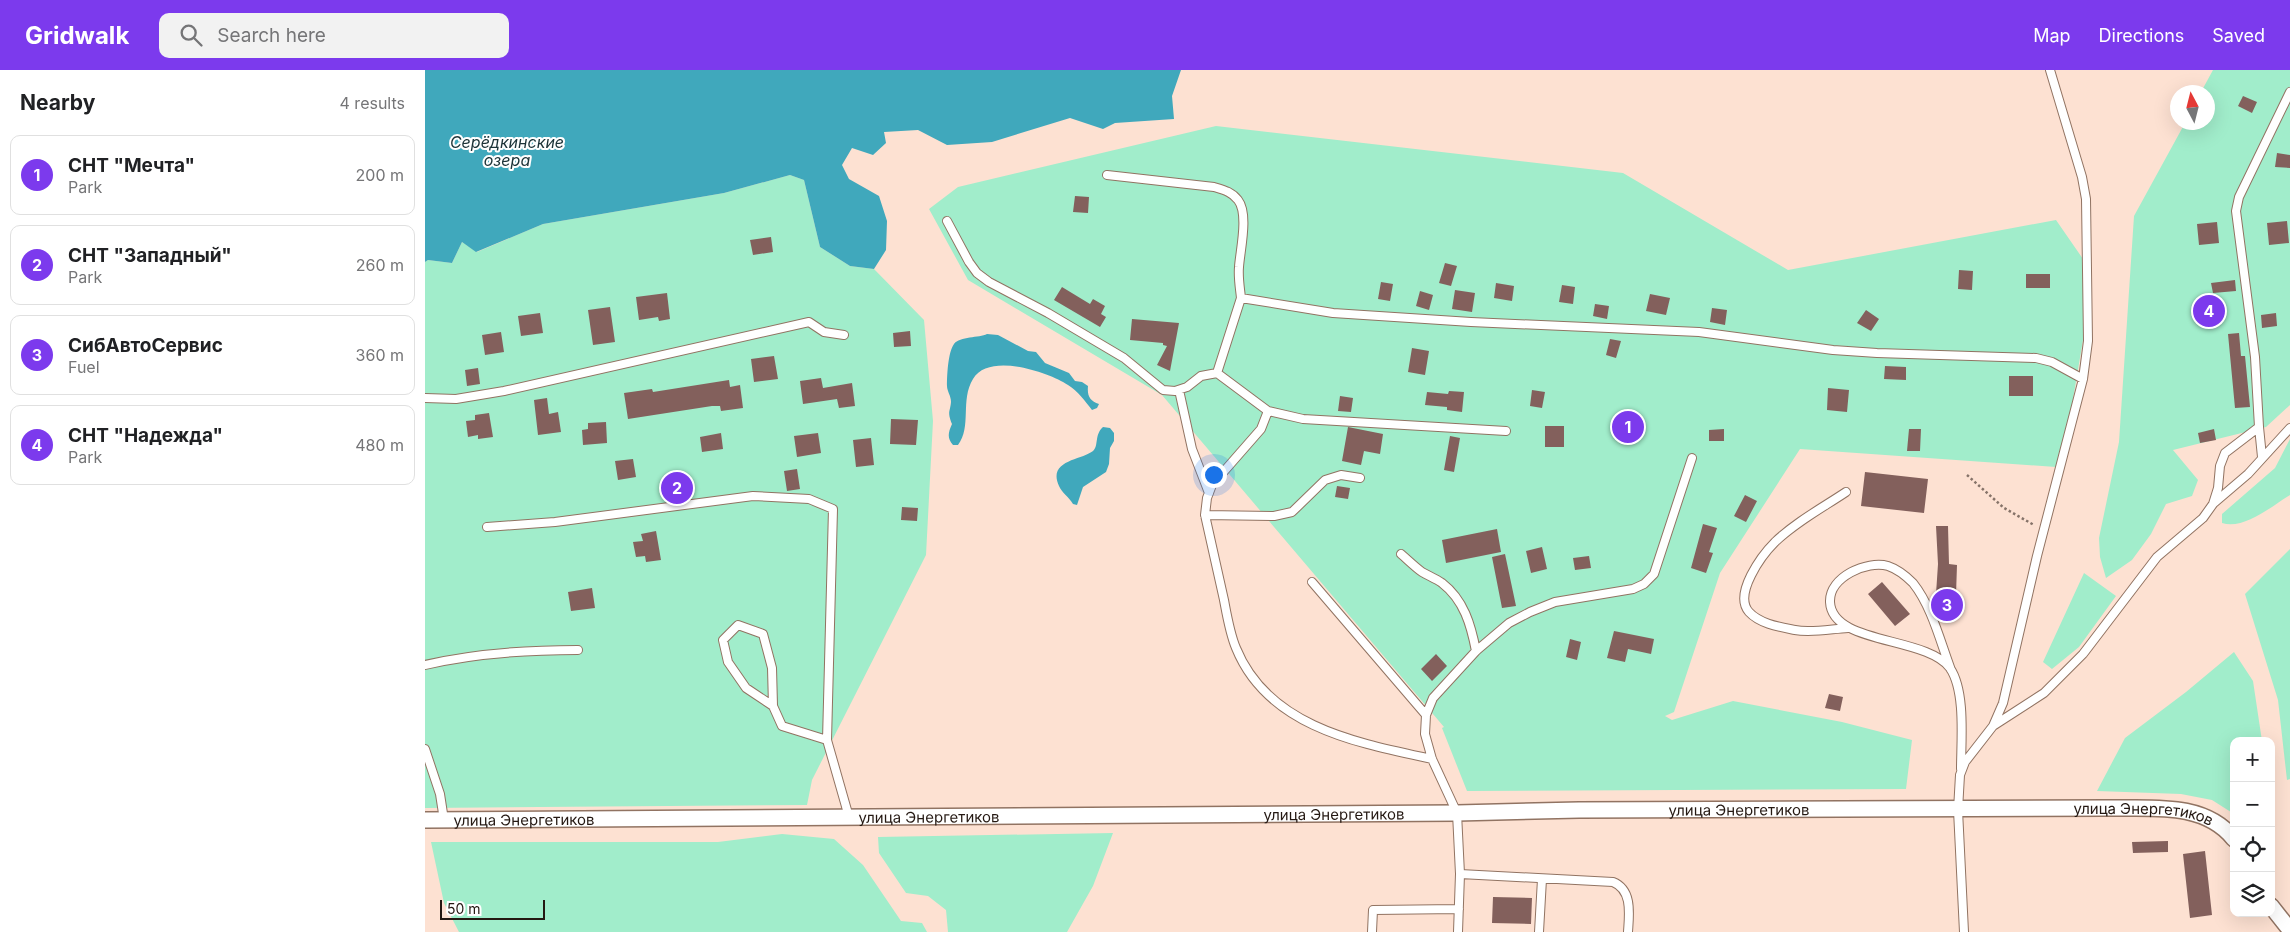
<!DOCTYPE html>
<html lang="en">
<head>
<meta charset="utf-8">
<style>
  body { margin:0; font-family:Inter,sans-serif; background:#f2f2f2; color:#202124 }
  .controls { position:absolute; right:15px; bottom:15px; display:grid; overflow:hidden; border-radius:10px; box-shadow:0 5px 20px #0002 }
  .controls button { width:45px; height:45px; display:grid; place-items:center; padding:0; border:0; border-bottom:1px solid #e0e0e0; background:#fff; color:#202124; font:25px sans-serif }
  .compass { position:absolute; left:1745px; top:15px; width:45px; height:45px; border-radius:50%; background:#fff; box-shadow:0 5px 20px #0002; rotate:353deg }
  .scale { position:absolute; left:15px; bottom:12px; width:105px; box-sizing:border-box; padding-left:5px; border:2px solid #241812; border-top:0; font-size:14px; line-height:18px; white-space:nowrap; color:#241812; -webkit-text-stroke:4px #fff; paint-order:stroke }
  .you { position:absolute; left:788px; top:404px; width:18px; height:18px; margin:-12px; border:4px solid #fff; border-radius:50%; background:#1a73e8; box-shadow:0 0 0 8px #1a73e833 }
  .badge { display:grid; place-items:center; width:32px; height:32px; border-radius:50%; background:#7c3aed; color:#fff; font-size:16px; font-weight:700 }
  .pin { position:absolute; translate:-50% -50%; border:2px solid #fff; box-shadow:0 1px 5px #0006 }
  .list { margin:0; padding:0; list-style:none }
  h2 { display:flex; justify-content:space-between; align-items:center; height:65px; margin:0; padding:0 20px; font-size:21px }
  h2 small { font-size:16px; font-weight:400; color:#757577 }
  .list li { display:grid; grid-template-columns:32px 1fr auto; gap:15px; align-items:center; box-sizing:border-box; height:80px; margin:0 10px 10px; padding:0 10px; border:1px solid #e0e0e0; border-radius:10px }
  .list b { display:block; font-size:19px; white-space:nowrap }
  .list p { margin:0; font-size:16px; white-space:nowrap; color:#757577 }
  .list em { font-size:16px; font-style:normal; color:#757577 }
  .icon { flex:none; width:28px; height:28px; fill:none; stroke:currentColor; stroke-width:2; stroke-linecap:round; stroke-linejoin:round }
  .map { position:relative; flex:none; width:1865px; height:862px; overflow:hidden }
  header { display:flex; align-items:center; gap:30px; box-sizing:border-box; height:70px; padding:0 25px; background:#7c3aed; color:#fff }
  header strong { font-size:24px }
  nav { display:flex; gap:28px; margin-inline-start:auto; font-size:18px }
  .search { width:350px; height:45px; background:#f2f2f2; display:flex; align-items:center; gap:12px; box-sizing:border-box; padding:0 18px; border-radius:10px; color:#757577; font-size:19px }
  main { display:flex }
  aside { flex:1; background:#fff }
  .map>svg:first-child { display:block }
  .green { fill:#a1edcb }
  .water { fill:#40a8bc }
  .building { fill:#83605c }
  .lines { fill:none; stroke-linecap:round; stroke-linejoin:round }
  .service-casing { stroke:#917362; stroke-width:10 }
  .minor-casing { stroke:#917362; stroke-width:18 }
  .path { stroke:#867369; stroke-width:2.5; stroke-dasharray:2.5 2.5; stroke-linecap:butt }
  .service { stroke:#fff; stroke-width:8 }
  .minor { stroke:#fff; stroke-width:15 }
  .labels { text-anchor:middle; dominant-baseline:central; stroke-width:4; stroke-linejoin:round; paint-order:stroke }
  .street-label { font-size:15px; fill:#241812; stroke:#fff }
  .water-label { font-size:16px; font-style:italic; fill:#1c3338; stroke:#fff }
</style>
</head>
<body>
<header>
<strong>Gridwalk</strong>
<div class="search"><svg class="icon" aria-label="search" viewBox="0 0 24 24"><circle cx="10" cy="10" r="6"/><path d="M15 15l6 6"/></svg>Search here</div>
<nav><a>Map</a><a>Directions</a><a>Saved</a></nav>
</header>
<main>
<aside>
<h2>Nearby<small>4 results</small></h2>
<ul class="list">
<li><span class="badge">1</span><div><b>СНТ &quot;Мечта&quot;</b><p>Park</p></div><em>200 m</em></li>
<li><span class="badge">2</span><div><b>СНТ &quot;Западный&quot;</b><p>Park</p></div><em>260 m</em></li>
<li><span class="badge">3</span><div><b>СибАвтоСервис</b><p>Fuel</p></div><em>360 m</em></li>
<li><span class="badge">4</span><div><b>СНТ &quot;Надежда&quot;</b><p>Park</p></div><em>480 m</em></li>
</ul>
</aside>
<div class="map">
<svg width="1865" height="862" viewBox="0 0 1865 862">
  <rect width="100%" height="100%" fill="#fde1d2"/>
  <path class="green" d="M1788 0H1865V335L1841 357 1748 380 1773 410 1767 426 1741 434 1726 464 1707 490 1681 508 1675 487 1674 468 1694 372 1709 146 1760 53 1782 52V22H1776Z
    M791 56 1198 103 1363 200 1631 150 1658 189V270L1647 335 1631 397 1375 379 1295 503 1249 642 1240 646 1247 650 1308 631 1417 652 1487 670 1481 719 1042 721 1017 658 1019 657 737 325 543 210 504 139 533 117Z
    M365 105 379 110 395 177 425 196 449 199 499 250 508 351 501 485 387 710 382 735 0 738V192L3 190 27 193 37 172 52 182 118 154 299 123Z
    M1865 369V425C1847 436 1819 460 1797 453V444L1850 398Z
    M1865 479V709L1862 710 1853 630 1820 524Z
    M1659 503 1691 526 1654 577 1627 599 1618 592Z
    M1809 582 1828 611 1837 671H1809V744L1787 730 1756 724 1672 721 1700 668 1761 622Z
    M688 763 668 816 642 862H523L521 840 503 826 481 823 454 783 453 767Z
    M357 764 409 769 438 795 476 851 497 853 502 862H34L19 833 6 772H293Z"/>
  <path class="water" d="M0 0H756L747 26 749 49 690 53 678 59 645 48 567 72 522 75 493 60 459 62 461 73 448 85 427 78 417 95 424 109 454 126 462 151 461 180 449 199 425 196 395 177 379 110 365 105 299 123 118 154 51 182 37 172 27 193 3 190 0 192Z
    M562 264 573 265 603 281 611 282 620 293 644 303 650 311 657 312 663 316C662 326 665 331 674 334L672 338 667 340C660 331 653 321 643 315 623 302 564 282 548 309 535 330 547 357 533 375H528C522 368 523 363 527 354 522 341 525 343 526 332 526 326 522 321 522 316 522 306 523 282 529 274 535 266 554 268 562 264Z
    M678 357 685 358 689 363V371L685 378 684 394 681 402 658 417 652 435 648 434C644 427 637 423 634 416 622 390 657 390 668 381 674 376 669 365 678 357Z"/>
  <path class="building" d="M1818 26 1832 32 1827 43 1813 36Z
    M1852 83 1865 85V98L1850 97Z
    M650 126 664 127 663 143 648 142Z
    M1862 151 1864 173 1844 175 1842 153Z
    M1792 152 1794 173 1774 175 1772 154Z
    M346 167 348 182 328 185 325 170Z
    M1020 193 1032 196 1026 216 1014 213Z
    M1534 200 1548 201 1547 220 1533 219Z
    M1601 204H1625V218H1601Z
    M1810 210 1811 221 1788 223 1786 213Z
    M956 212 968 214 965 231 953 229Z
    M1071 213 1089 216 1087 231 1069 228Z
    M1137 215 1150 217 1148 234 1134 232Z
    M637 217 665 234 668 229 680 236 676 244 681 247 675 257 629 230Z
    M1030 220 1050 223 1047 242 1027 239Z
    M995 221 1008 225 1004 240 991 236Z
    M242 223 245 249 234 251 233 247 214 250 211 227Z
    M1225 224 1245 228 1241 245 1221 241Z
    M1170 234 1184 236 1182 249 1168 246Z
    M185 237 190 272 168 275 163 240Z
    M1287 238 1302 240 1300 255 1285 252Z
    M1441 240 1454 249 1446 261 1432 253Z
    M115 243 118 263 96 266 93 246Z
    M1851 243 1852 256 1837 258 1836 245Z
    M707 249 754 253 745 301 732 295 742 276 738 275V273L705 270Z
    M485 261 486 276 469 277 468 263Z
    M76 262 79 282 60 285 57 265Z
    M1814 263 1816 286H1820L1825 337 1810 338 1803 264Z
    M1185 269 1196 271 1191 288 1181 285Z
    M987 278 1004 281 1000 305 983 302Z
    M349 286 353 309 329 312 326 289Z
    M1460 296 1481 297V310L1459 309Z
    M53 298 55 314 42 316 40 300Z
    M1584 306H1608V326H1584Z
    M396 308 398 318 427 313 430 336 414 338 412 329 378 334 375 311Z
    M304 310 305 317 315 315 318 338 296 341 295 336H287L203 349 199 323 227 319 228 322Z
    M1403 318 1424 320 1422 342 1402 340Z
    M1107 320 1120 322 1117 338 1105 336Z
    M1024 321 1039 322 1037 342 1022 340V337L1000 335 1002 322 1023 324Z
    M915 326 928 328 926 342 913 341Z
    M122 328 124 344 133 342 136 362 113 365 109 330Z
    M64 343 68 367 53 369V365L43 367 41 351 50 350V345Z
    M466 349 493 350 491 375 465 374Z
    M181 352 182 373 158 375 157 360 163 359V353Z
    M1120 356H1139V377H1120Z
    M923 357 958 364 955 384 939 381 936 395 917 391Z
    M1299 359V371H1284V360Z
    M1484 359H1496L1495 381H1482Z
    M1789 359 1791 370 1775 373 1773 363Z
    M296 363 298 379 277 382 275 367Z
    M393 363 396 383 372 387 369 366Z
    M1025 366 1035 368 1029 402 1019 400Z
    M446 368 449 395 431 397 428 370Z
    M208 389 211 407 193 410 190 391Z
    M372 399 375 419 362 421 359 401Z
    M1440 402 1503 409 1499 443 1436 436Z
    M912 416 925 418 923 429 910 427Z
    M1320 425 1332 431 1321 452 1309 446Z
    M477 437 493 438 492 451 476 450Z
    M1278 454 1292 458 1284 482 1288 483 1281 503 1266 498Z
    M1511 456H1523L1524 494 1532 495 1531 525H1535V545L1512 544 1510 539 1513 494Z
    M1072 459 1076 482 1021 493 1017 470Z
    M231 461 236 490 221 492 220 486 211 487 208 472 218 471 216 464Z
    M1117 477 1122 499 1106 503 1101 481Z
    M1080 484 1091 536 1077 538 1067 487Z
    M1164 486 1166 498 1150 500 1148 488Z
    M1457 512 1485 544 1470 556 1443 524Z
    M167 518 170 538 146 541 143 522Z
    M1189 561 1229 569 1226 584 1203 579 1200 592 1182 588Z
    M1145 569 1156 572 1152 590 1141 587Z
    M1011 584 1022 596 1007 611 996 599Z
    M1404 624 1418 627 1415 641 1400 638Z
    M1743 771V782L1708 783 1707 772Z
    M1780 781 1787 845 1765 848 1758 784Z
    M1068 827 1107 828 1106 854 1067 853Z"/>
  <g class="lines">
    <defs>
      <path id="service" d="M682 105 789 117C799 120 807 122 813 130 824 144 815 181 814 197 813 208 815 218 816 228
        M522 151 544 192 552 203 564 212 623 243 699 288 738 320 750 321 762 317 776 306 792 303
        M754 320 767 379 784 423
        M0 328 31 329 79 321 384 252 399 262 419 265
        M843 341 836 359 787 415 782 428 780 445C786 473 793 502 799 530 802 546 805 564 811 578 843 657 933 673 1007 689
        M1834 357 1837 387
        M1081 361 878 349 843 341 792 303 816 228 908 243 1046 252 1274 262 1408 280 1452 283 1611 288 1627 292 1658 309
        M1421 422C1397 438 1371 452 1350 472 1337 485 1308 524 1324 542 1335 554 1355 557 1370 560 1386 563 1406 559 1423 558
        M1789 433 1823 404 1865 358
        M780 445 849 446 867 442 900 410 916 405 935 408
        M62 457 130 452 328 426 384 429 408 439 402 670 424 747
        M976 484C983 490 990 497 997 502 1004 506 1011 509 1017 513 1039 530 1046 555 1051 581
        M887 512 1001 645
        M0 595C51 583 101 580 153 580
        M1526 600C1515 571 1507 537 1488 513 1481 506 1472 499 1463 496 1442 490 1404 507 1405 532 1407 575 1501 566 1525 598 1541 622 1536 671 1536 699
        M348 636 347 598 338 564 313 555 298 570 303 592 321 618 348 636 357 656 402 670
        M1568 656 1619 623 1658 584 1732 487 1778 448 1788 434 1793 418 1795 396 1800 383 1834 357 1830 287 1811 141 1814 127 1865 22
        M0 679 15 724 19 750
        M1035 804 1188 812C1208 820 1204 845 1203 862
        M947 862 948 840 1034 839
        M1033 862 1035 804 1032 743 1007 689 1000 664 1001 645 1008 628 1051 581 1084 553 1105 542 1130 532 1208 519 1219 514 1229 504 1267 388
        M1114 862 1117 809
        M1539 862 1533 740 1535 705 1540 692 1568 656 1578 633 1612 486 1658 309 1663 271 1661 129 1657 107 1625 0"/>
      <g id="minor">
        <path id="s1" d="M0 750 1032 743 1154 740 1681 738C1725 739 1779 731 1809 769"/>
        <path d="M1846 836 1865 860"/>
      </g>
    </defs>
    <use href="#service" class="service-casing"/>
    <use href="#minor" class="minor-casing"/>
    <path class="path" d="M1542 405 1579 438 1609 455"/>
    <use href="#service" class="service"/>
    <use href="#minor" class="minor"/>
  </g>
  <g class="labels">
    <g class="street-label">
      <text stroke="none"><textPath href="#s1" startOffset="1314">улица Энергетиков</textPath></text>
      <text stroke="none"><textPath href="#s1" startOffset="909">улица Энергетиков</textPath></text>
      <text stroke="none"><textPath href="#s1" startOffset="504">улица Энергетиков</textPath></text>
      <text stroke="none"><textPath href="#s1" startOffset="1719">улица Энергетиков</textPath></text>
      <text stroke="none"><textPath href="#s1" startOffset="99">улица Энергетиков</textPath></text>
    </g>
    <g class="water-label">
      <text x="82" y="72">Серёдкинские<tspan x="82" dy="18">озера</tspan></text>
    </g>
  </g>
</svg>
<div class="controls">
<button>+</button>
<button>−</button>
<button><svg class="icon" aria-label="locate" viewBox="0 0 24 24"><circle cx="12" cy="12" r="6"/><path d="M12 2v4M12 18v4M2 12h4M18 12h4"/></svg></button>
<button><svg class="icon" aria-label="layers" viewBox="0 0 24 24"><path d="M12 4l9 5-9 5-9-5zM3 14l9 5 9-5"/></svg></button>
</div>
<svg class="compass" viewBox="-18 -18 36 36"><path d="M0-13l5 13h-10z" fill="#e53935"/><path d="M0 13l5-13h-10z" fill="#757577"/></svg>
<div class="scale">50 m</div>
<div class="you"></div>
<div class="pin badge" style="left:1203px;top:357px">1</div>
<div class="pin badge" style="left:252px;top:418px">2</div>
<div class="pin badge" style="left:1522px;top:535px">3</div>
<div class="pin badge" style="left:1784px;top:241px">4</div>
</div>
</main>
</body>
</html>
